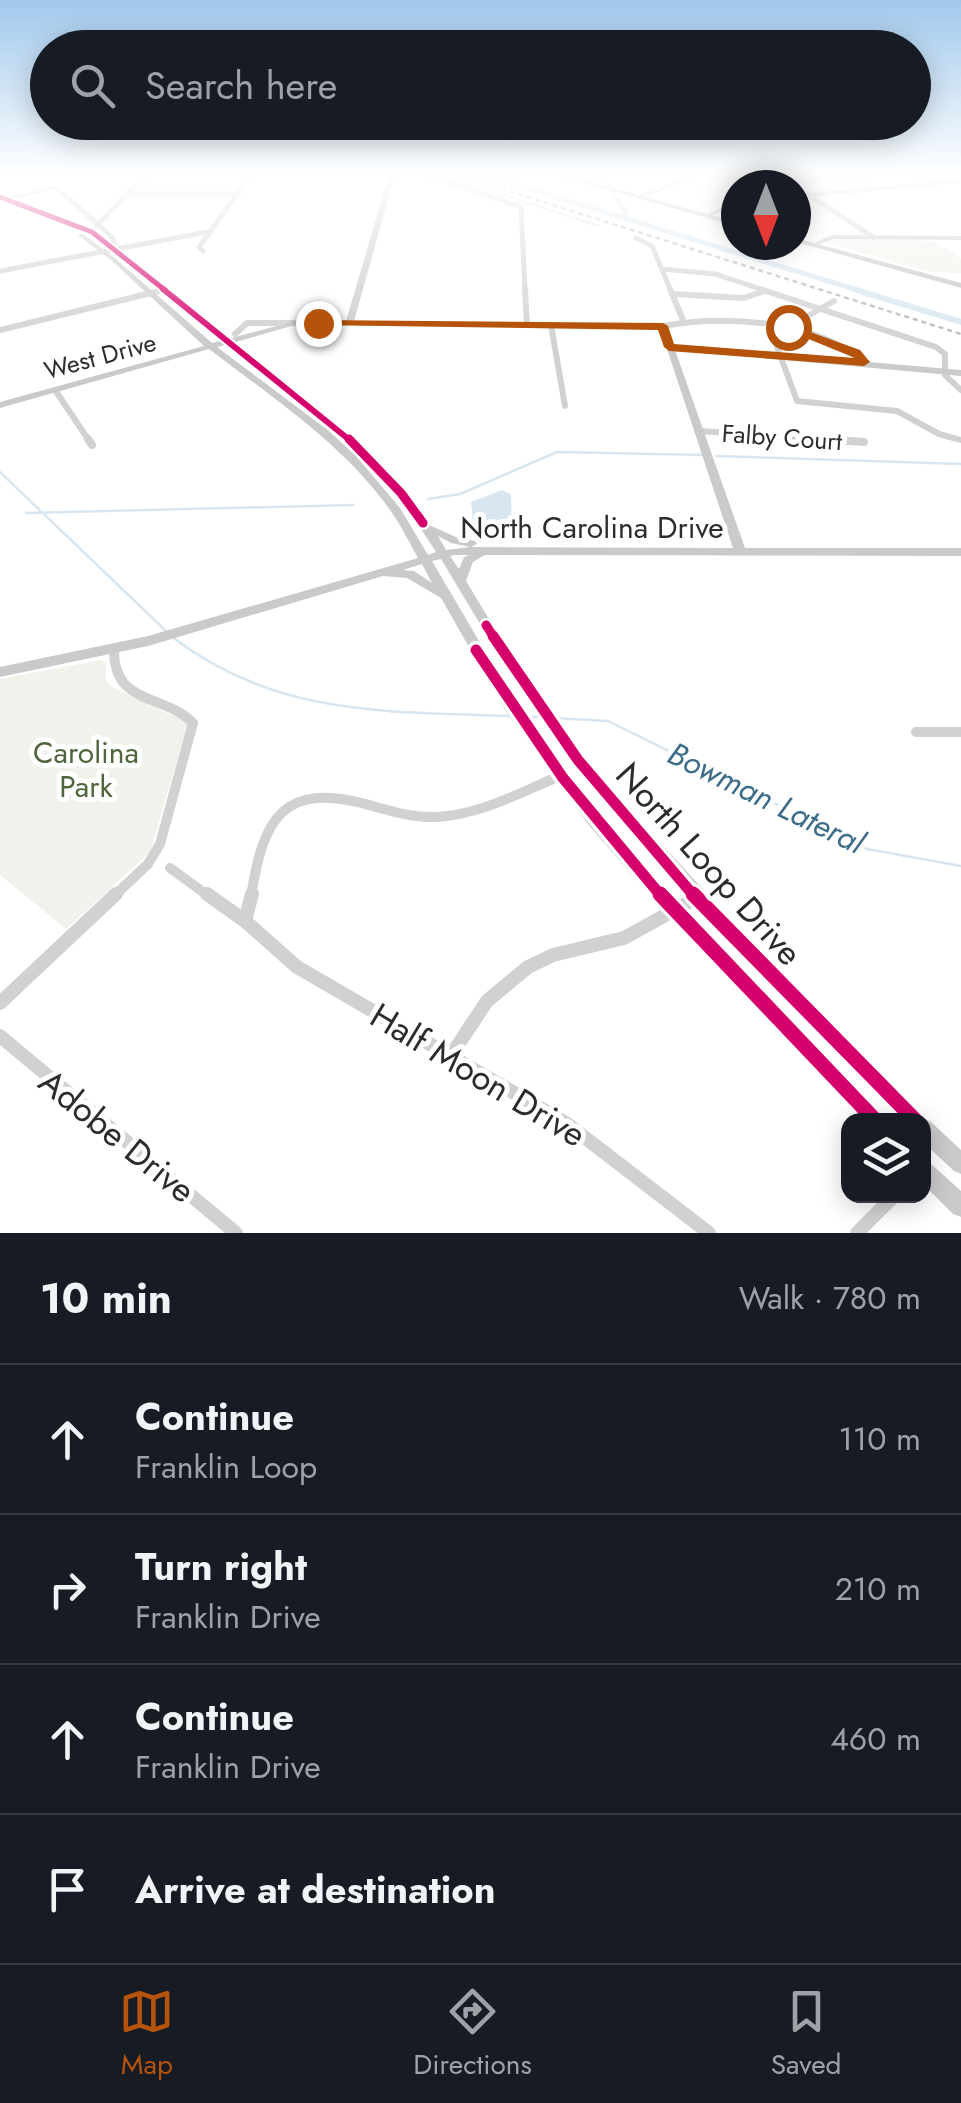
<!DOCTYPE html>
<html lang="en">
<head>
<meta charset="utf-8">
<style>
  body { margin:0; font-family:Jost,sans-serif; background:#20242c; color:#f1f3f6 }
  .controls { position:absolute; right:30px; bottom:30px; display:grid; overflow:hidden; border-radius:20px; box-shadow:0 5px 25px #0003 }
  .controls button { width:90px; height:90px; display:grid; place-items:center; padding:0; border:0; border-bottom:2px solid #363941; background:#171b24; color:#f1f3f6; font:50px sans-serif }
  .compass { position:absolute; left:721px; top:170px; width:90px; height:90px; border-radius:50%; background:#171b24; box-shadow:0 5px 25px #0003; rotate:180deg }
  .stop { position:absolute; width:30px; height:30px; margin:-22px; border:8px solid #b45309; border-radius:50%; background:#fff }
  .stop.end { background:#b45309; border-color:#fff; box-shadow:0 2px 10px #0008 }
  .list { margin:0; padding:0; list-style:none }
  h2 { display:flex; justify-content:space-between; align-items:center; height:130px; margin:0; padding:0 40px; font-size:42px }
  h2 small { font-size:32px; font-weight:400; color:#9ea1a6 }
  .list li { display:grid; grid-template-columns:65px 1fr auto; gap:30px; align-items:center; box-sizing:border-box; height:150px; padding:0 40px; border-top:2px solid #363941 }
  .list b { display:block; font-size:38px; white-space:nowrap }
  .list p { margin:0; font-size:32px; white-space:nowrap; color:#9ea1a6 }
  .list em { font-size:32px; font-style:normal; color:#9ea1a6 }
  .icon { flex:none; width:55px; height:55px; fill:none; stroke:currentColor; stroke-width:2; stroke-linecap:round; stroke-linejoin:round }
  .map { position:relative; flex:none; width:961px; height:1233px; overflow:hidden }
  .search { position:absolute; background:#171b24; box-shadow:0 5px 25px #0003; left:30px; right:30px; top:30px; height:110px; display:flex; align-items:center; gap:25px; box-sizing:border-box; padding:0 35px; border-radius:55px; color:#9ea1a6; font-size:38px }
  .sheet { height:730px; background:#171b24 }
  nav { display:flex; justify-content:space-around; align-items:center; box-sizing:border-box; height:140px; border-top:2px solid #363941; background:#171b24; font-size:28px; color:#9ea1a6 }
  nav a { display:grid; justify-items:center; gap:5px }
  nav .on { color:#b45309 }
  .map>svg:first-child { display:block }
  .green { fill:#eff3eb }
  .water { fill:#d7e6f0 }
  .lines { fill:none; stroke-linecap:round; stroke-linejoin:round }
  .stream { stroke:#d7e6f0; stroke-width:2.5 }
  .canal-far1 { stroke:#d7e6f0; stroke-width:5 }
  .canal { stroke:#d7e6f0; stroke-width:6 }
  .street-far4 { stroke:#d1d1d1; stroke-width:5 }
  .street-far3 { stroke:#d1d1d1; stroke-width:6 }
  .street-far2 { stroke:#d1d1d1; stroke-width:8 }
  .street-far1 { stroke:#d1d1d1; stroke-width:10 }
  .street { stroke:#d1d1d1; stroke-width:14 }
  .secondary { fill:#cacaca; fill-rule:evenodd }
  .primary { fill:#c4c4c4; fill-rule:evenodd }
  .rail { stroke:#b8b8b8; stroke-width:2.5; stroke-dasharray:5 4; stroke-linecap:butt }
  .cycleway-far4-casing { stroke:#fff; stroke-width:9 }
  .cycleway-far3-casing { stroke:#fff; stroke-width:10 }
  .cycleway-far2-casing { stroke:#fff; stroke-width:14 }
  .cycleway-far1-casing { stroke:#fff; stroke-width:18 }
  .cycleway-casing { stroke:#fff; stroke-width:21 }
  .cycleway-far4 { stroke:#d6006c; stroke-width:5 }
  .cycleway-far3 { stroke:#d6006c; stroke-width:6 }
  .cycleway-far2 { stroke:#d6006c; stroke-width:9 }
  .cycleway-far1 { stroke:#d6006c; stroke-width:11 }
  .cycleway { stroke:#d6006c; stroke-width:15 }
  .route { fill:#b45309 }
  .labels { text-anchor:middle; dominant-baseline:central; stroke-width:10; stroke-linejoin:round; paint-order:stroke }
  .far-street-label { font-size:25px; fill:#2c2c2c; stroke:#fff }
  .street-label { font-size:30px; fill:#2c2c2c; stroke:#fff }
  .park-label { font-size:30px; fill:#4f653c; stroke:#fff }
  .water-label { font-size:32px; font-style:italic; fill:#3e6d8a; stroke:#fff }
  .near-street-label { font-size:35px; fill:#2c2c2c; stroke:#fff }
</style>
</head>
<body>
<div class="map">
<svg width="961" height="1233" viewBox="0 0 961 1233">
  <rect width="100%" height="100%" fill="#fff"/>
  <path class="green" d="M837 239 934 241 961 259V273L930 272 825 242Z
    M100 660 106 663V680L112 687 188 723 150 852 66 929 0 875V679Z"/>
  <path class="water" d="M502 490 511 494 512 533 474 532 471 502Z"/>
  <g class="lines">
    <path class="stream" d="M441 175 599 226
      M716 456 961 464
      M0 472 166 631
      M428 499 460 494 557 452 702 455
      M26 513 353 505
      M172 637C278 717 384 711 511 716
      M524 717H541
      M554 718 608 721 867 849 961 866"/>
    <path class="canal-far1" d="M484 175 861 291
      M603 175 608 185
      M613 193 626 213"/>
    <path class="canal" d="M853 289 961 322"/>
    <path class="street-far4" d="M428 175 521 207 525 291
      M710 175 758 184 867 175
      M56 187 113 238 115 248
      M803 191 873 237
      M128 194H239
      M97 225 146 175
      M636 238 652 246 671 291
      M203 251 199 247 251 175
      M663 269 715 274 767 291
      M0 271 212 231
      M158 291 163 290"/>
    <path class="street-far3" d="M525 289 527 325
      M670 289 683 320
      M760 289 936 347 945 354V375L961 390
      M673 294 744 298 764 291
      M551 325 565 406
      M663 326C723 315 817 319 864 363
      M788 327 834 301
      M0 330 163 290
      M235 334 247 323H295
      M776 344 797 401 897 411 939 434 961 440
      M55 390 90 442
      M700 431 858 442"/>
    <path class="street-far2" d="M88 439 92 445
      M821 439 864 442"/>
    <path class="street-far1" d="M916 732H961
      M170 868 210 897
      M113 897 148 864 160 844 193 723C163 693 114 706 114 650
      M251 897C263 818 283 781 369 805 391 811 413 818 436 817 480 815 521 792 560 776"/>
    <path class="street" d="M207 894 245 921 297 967 566 1123 709 1233
      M245 921 252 894
      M0 1003 116 894
      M0 1036 236 1233
      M452 1054 487 1001 528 967 553 955 624 938 698 897
      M857 1233 894 1196"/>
    <path class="secondary" d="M389 175H395L354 321 663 324 667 326 674 345 961 370V376L675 350 745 548H961V556L485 555 473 562 466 581 512 657 552 716 615 793 743 933 922 1113 925 1119 931 1122 961 1150V1174L954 1171 924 1143V1120H901L731 945 646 850 564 753 522 694 441 559 432 561 515 702 600 814 680 905 882 1113 885 1120H862L668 917 588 824 505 710 441 598 407 578 383 576 148 646 0 677V667L148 636 418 558C409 542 401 525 390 510 342 443 274 399 209 349L0 408V402L204 346 112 261 79 236V234H83L116 259 212 343 220 341 105 243 67 223 0 199V195L7 197 58 186V188L13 199 72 220 109 240 228 339 295 321H346ZM295 325 660 328 733 548 471 547 477 544 475 541 458 538 429 525 394 478 370 452 317 407 232 343ZM225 345C272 382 323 416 365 459 392 487 415 519 436 552L428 555 400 508 356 456 329 431 217 347ZM438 536 451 543 470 547 446 550ZM455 555H469L464 557 459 569 450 556ZM422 564 432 583 414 571 403 570Z
      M695 175H704L640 198 635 197Z
      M961 179V183L796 198V194Z
      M736 201V205L709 217 704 216Z
      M832 235 961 236V240L833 239 812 247 809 245Z
      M924 1160 931 1164 961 1191V1217L953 1214 924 1185Z"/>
    <path class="primary" d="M556 175H566L736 222V226Z
      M796 238 961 283V288L796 242Z"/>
    <path class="rail" d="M458 175 961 334"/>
    <defs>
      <path id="cycleway-far4" d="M0 197 92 232 166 291"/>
      <path id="cycleway-far3" d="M163 289 352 442"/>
      <path id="cycleway-far2" d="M349 439 401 493 423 523
        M486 625 495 639"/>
      <path id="cycleway-far1" d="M493 636 578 760 695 897
        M476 650 563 778 662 897"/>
      <path id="cycleway" d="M660 894 875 1120
        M693 894 915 1120"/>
    </defs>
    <use href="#cycleway-far4" class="cycleway-far4-casing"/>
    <use href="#cycleway-far3" class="cycleway-far3-casing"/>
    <use href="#cycleway-far2" class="cycleway-far2-casing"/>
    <use href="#cycleway-far1" class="cycleway-far1-casing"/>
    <use href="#cycleway" class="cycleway-casing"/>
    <use href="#cycleway-far4" class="cycleway-far4"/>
    <use href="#cycleway-far3" class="cycleway-far3"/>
    <use href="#cycleway-far2" class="cycleway-far2"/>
    <use href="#cycleway-far1" class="cycleway-far1"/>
    <use href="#cycleway" class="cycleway"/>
  </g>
  <linearGradient id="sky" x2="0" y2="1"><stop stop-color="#a1c8eb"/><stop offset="0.5" stop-color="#fff"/><stop offset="1" stop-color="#fff" stop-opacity="0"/></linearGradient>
  <rect width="961" height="348" fill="url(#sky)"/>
  <path class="route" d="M318 320 663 323 668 326 674 344 855 358 784 329 788 324 860 350 870 362 864 366 669 351 664 347 658 330 315 325Z"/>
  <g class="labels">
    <g class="far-street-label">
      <text transform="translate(100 356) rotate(-15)">West Drive</text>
      <text transform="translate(782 437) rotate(4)">Falby Court</text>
    </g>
    <g class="street-label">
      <text x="592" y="527">North Carolina Drive</text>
    </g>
    <g class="park-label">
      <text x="86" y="752">Carolina<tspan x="86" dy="34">Park</tspan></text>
    </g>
    <g class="water-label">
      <text transform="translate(766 798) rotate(26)">Bowman Lateral</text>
    </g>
    <g class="near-street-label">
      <text transform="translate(709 864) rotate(48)">North Loop Drive</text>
      <text transform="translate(478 1075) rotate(31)">Half Moon Drive</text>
      <text transform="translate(117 1136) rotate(39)">Adobe Drive</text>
    </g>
  </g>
</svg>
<div class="controls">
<button><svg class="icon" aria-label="layers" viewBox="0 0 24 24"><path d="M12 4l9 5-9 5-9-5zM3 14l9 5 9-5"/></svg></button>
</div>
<svg class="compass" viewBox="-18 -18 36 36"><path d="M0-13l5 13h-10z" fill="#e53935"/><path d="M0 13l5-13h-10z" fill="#9ea1a6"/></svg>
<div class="stop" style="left:788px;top:327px"></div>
<div class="stop end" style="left:318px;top:323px"></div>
<div class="search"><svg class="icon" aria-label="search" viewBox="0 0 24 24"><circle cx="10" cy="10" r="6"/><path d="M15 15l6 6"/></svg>Search here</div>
</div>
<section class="sheet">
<h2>10 min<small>Walk · 780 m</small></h2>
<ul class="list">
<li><svg class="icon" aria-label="ahead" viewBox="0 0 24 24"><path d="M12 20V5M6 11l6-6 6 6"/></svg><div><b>Continue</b><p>Franklin Loop</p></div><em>110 m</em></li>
<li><svg class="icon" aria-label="right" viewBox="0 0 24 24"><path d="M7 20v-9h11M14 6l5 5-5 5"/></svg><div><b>Turn right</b><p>Franklin Drive</p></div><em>210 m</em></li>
<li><svg class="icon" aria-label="ahead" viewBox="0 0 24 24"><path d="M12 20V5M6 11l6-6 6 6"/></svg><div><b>Continue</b><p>Franklin Drive</p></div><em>460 m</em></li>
<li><svg class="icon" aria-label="arrive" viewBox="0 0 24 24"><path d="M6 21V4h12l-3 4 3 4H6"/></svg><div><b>Arrive at destination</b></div></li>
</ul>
</section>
<nav>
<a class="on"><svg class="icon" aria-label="map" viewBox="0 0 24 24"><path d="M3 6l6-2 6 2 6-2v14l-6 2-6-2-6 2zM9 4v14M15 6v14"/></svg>Map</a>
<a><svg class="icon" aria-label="directions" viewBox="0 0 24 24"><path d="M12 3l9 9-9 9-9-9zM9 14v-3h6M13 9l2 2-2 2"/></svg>Directions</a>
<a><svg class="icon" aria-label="saved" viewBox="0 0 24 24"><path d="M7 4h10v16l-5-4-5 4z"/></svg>Saved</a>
</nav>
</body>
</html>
